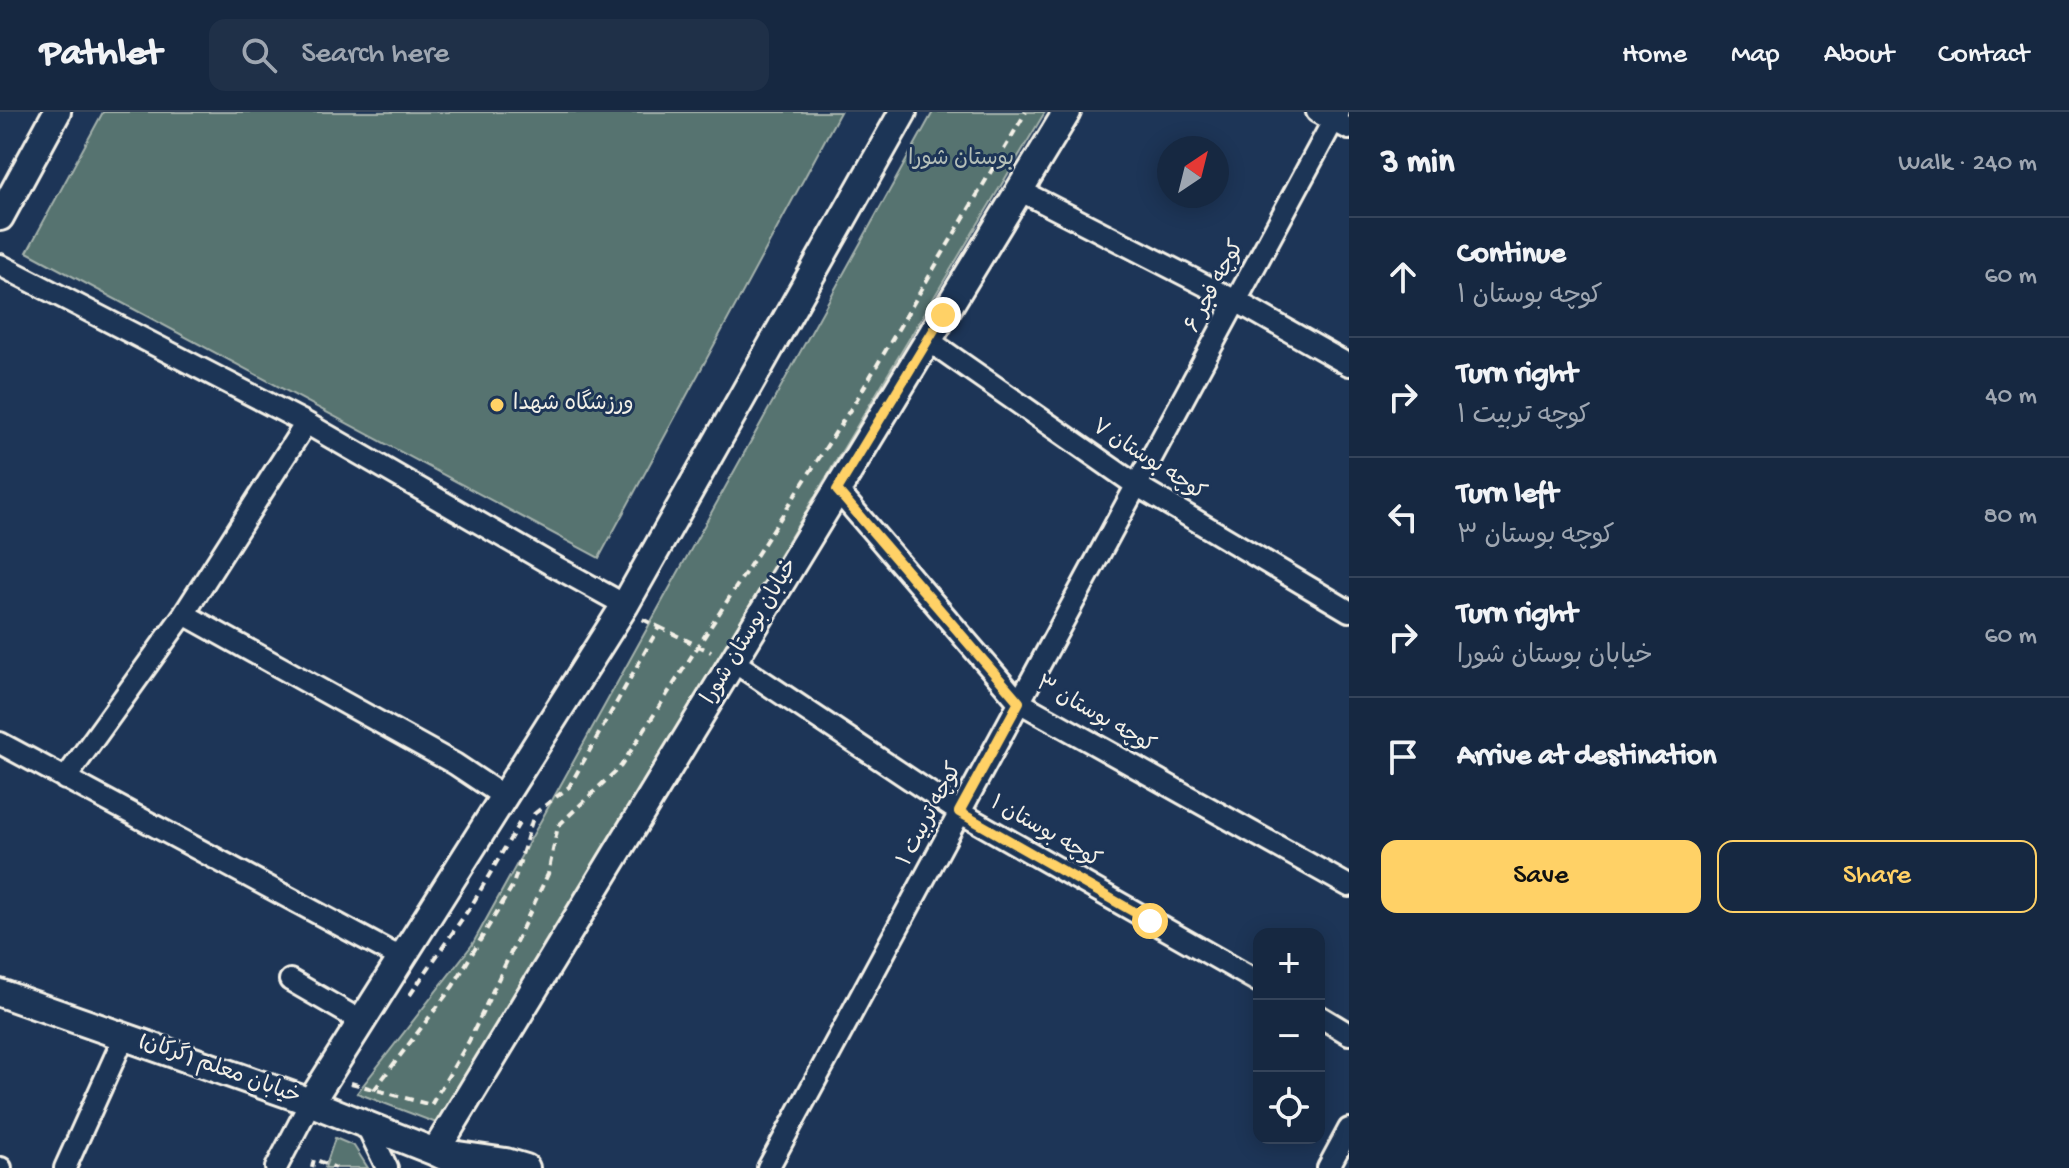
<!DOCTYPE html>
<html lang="en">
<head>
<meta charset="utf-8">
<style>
  body { margin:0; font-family:"Gochi Hand","Playpen Sans Arabic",sans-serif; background:#1f3048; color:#f1f3f6 }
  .controls { position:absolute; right:24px; bottom:24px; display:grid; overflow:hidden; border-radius:16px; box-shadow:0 4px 20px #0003 }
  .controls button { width:72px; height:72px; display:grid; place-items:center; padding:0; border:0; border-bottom:2px solid #35445a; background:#162841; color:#f1f3f6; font:40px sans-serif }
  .compass { position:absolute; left:1157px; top:24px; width:72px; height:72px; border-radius:50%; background:#162841; box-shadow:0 4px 20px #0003; rotate:35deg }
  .stop { position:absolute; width:24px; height:24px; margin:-18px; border:6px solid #ffd166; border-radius:50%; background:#fff }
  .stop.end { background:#ffd166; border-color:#fff; box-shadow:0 2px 8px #0008 }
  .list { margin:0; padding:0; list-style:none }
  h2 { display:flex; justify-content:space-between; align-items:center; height:104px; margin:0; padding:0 32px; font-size:34px }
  h2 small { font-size:26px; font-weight:400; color:#9ea6b1 }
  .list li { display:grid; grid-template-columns:52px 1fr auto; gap:24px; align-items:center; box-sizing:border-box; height:120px; padding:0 32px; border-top:2px solid #35445a }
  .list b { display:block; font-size:30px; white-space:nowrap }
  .list p { margin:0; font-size:26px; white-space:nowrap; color:#9ea6b1 }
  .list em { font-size:26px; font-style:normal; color:#9ea6b1 }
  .actions { display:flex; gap:16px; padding:24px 32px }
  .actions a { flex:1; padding:18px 0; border:2px solid #ffd166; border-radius:16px; text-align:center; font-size:28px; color:#ffd166 }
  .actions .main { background:#ffd166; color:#111 }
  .icon { flex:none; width:44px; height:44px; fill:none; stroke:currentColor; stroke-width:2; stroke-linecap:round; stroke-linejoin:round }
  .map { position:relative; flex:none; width:1349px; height:1056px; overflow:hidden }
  header { display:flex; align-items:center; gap:48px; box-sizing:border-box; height:112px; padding:0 40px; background:#162841; border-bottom:2px solid #35445a }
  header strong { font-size:38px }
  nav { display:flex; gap:44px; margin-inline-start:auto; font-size:28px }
  .search { width:560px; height:72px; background:#1f3048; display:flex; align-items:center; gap:20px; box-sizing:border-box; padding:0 28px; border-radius:16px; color:#9ea6b1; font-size:30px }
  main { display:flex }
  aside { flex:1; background:#162841 }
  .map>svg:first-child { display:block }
  .green { fill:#567370; stroke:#a5b2ac; stroke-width:2 }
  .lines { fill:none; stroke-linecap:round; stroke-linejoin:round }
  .street-casing { stroke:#f4f1e8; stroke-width:26 }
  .secondary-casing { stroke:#f4f1e8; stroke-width:32 }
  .path { stroke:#f4f1e8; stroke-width:4; stroke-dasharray:8 6; stroke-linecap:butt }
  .street { stroke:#1d3557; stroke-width:20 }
  .secondary { stroke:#1d3557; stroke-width:26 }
  .route { stroke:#ffd166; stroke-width:10 }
  .poi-dot { fill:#ffd166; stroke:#1d3557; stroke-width:3 }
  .labels { text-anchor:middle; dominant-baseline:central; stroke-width:6; stroke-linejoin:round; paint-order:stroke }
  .park-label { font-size:22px; fill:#b5bfb8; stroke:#1d3557 }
  .street-label { font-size:22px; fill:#f4f1e8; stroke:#1d3557 }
  .poi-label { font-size:22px; fill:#f4f1e8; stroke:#1d3557; text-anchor:start }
</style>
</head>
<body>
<header>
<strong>Pathlet</strong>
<div class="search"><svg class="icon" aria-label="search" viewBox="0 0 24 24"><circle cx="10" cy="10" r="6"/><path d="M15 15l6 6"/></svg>Search here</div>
<nav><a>Home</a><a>Map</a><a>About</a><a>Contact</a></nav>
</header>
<main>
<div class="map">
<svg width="1349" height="1056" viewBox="0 0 1349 1056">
  <rect width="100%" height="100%" fill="#1d3557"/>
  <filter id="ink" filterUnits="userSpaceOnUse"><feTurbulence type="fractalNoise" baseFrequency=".0125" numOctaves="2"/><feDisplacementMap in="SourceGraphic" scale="16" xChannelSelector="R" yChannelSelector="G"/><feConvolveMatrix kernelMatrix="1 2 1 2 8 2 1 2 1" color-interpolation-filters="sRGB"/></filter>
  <g filter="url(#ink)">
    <path class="green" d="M103 0H840L599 446 27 140Z
      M933 0H1045L439 1012 357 981 472 833Z
      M335 1026 354 1034 368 1056H325Z"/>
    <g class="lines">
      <defs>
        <path id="street" d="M1317 0 1349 17
          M1019 78 1236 189 1349 253
          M0 153 306 311 547 450 625 493
          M928 228 1136 373 1349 499
          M837 378 1019 590 1349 774
          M184 502 455 652 503 684
          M734 550 959 700 1259 870
          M0 631 401 846
          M65 667 184 502 306 311
          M290 868 361 909
          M1319 904 1349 922
          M367 1014 387 1056
          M0 1056H1
          M65 1056 124 925
          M276 1056 310 991
          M768 1056 1338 0
          M1328 1056 1349 1017"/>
        <path id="secondary" d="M0 105 57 0
          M0 881 299 986 435 1040 469 1056
          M310 991 625 493 903 0
          M435 1040 1067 0
          M451 1042 506 1050 526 1056"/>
      </defs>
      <use href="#street" class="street-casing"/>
      <use href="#secondary" class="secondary-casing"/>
      <path class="path" d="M659 515 711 540
        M410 883 473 791 521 708
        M351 971 431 993 469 929 548 762 558 714 621 654 857 287 1026 0
        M374 978 453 874 513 773 534 702 569 675 659 515 642 507
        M312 1056 314 1047 336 1056"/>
      <use href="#street" class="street"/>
      <use href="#secondary" class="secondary"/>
    </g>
  </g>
  <g class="lines" filter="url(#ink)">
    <path class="route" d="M943 203 837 378 1019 590 959 700 1150 809"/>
  </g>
  <circle class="poi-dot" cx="497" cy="293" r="8"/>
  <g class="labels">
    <g class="park-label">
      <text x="961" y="48">بوستان شورا</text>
    </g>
    <g class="street-label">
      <text transform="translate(1216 175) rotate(-62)">کوچه فجر ۶</text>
      <text transform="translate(1148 349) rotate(33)">کوچه بوستان ۷</text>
      <text transform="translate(751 520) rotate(-59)">خیابان بوستان شورا</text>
      <text transform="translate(1095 604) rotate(30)">کوچه بوستان ۳</text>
      <text transform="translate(931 703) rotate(-62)">کوچه تربیت ۱</text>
      <text transform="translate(1045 721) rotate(30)">کوچه بوستان ۱</text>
      <text transform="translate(219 958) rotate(20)">خیابان معلم (گرکان)</text>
    </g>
    <g class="poi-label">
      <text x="513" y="293">ورزشگاه شهدا</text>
    </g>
  </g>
</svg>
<div class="controls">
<button>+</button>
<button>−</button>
<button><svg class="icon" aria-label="locate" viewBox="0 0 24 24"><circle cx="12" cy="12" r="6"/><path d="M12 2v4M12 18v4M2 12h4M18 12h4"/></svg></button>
</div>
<svg class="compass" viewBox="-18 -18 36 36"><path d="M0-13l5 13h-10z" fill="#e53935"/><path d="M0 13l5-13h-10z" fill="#9ea6b1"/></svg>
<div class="stop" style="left:1150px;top:809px"></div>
<div class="stop end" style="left:943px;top:203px"></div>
</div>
<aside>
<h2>3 min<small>Walk · 240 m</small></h2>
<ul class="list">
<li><svg class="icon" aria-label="ahead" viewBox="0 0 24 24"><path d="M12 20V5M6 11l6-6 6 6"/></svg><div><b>Continue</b><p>کوچه بوستان ۱</p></div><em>60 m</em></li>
<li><svg class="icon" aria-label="right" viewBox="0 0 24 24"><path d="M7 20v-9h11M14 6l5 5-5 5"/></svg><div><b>Turn right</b><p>کوچه تربیت ۱</p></div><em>40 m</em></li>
<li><svg class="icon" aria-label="left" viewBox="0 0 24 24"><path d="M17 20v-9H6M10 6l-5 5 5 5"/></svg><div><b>Turn left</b><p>کوچه بوستان ۳</p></div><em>80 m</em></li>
<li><svg class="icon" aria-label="right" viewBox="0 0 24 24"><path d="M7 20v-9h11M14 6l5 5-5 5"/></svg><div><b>Turn right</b><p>خیابان بوستان شورا</p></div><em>60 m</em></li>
<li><svg class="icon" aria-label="arrive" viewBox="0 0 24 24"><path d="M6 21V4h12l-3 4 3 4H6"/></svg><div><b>Arrive at destination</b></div></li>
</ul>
<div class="actions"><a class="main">Save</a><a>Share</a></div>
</aside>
</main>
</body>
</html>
